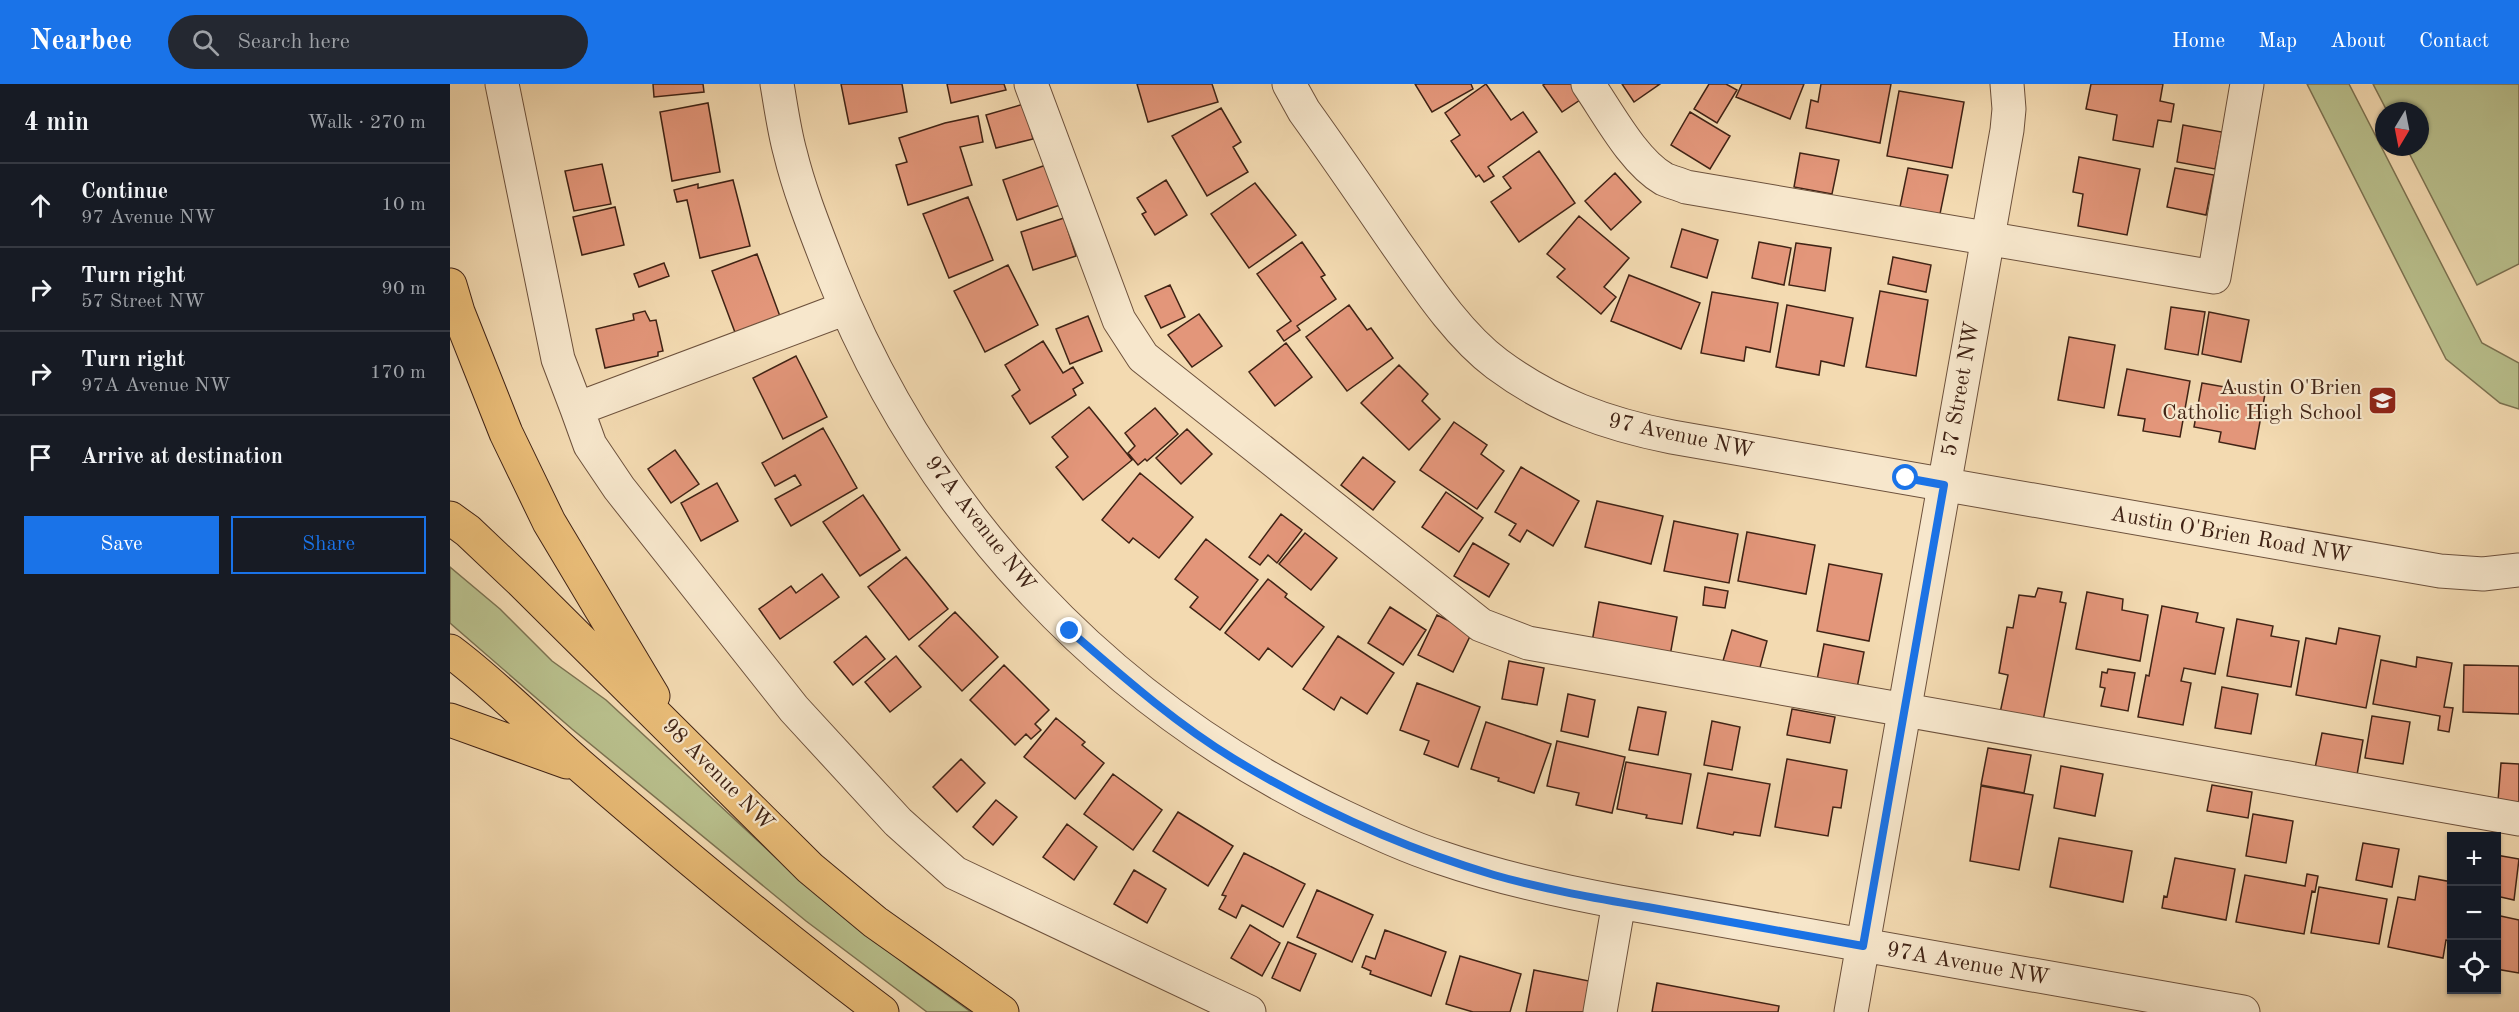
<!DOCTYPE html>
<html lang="en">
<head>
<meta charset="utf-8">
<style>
  body { margin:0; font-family:"Old Standard TT",serif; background:#242831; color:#f1f3f6 }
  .controls { position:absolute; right:18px; bottom:18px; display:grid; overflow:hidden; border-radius:0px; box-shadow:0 2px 4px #0004 }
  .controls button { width:54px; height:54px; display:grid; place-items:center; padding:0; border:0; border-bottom:2px solid #363941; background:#171b24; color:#f1f3f6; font:30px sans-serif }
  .compass { position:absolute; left:1925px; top:18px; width:54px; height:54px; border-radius:50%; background:#171b24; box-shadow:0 2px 4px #0004; rotate:190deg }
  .stop { position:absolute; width:18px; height:18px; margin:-14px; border:4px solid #1a73e8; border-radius:50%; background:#fff }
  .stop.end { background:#1a73e8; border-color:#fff; box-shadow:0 2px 6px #0008 }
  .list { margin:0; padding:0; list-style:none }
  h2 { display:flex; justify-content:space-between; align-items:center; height:78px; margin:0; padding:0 24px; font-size:26px }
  h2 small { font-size:20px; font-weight:400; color:#9ea1a6 }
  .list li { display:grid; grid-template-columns:39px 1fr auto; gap:18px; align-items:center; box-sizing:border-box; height:84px; padding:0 24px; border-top:2px solid #363941 }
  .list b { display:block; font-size:22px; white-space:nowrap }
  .list p { margin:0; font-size:20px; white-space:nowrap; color:#9ea1a6 }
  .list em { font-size:20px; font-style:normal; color:#9ea1a6 }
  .actions { display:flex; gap:12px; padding:18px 24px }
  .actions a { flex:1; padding:14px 0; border:2px solid #1a73e8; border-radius:0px; text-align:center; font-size:21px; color:#1a73e8 }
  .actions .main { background:#1a73e8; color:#fff }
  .icon { flex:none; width:33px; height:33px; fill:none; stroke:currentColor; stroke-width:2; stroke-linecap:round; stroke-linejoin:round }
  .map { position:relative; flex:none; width:2069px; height:928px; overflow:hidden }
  header { display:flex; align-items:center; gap:36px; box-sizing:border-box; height:84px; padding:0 30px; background:#1a73e8; color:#fff }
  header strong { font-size:28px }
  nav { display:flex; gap:33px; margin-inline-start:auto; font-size:21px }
  .search { width:420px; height:54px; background:#242831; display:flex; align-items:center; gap:15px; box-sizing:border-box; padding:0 21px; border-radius:33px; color:#9ea1a6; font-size:22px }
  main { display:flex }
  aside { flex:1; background:#171b24 }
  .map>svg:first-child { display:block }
  .green { fill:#b9c08d; stroke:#7c7251; stroke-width:1.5 }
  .building { fill:#e3967a; stroke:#402315; stroke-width:1.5 }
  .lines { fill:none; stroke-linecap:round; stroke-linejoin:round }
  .minor-casing { stroke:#6d513c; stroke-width:35 }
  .major-casing { stroke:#402315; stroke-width:35 }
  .minor { stroke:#f7e7cc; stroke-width:33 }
  .major { stroke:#eabd78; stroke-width:33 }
  .route { stroke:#1a73e8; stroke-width:8 }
  .labels { text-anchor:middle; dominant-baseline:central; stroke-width:4.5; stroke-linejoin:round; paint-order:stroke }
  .poi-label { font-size:22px; fill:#402315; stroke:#f7e7cc; text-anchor:end }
  .street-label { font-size:22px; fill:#402315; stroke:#f7e7cc }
</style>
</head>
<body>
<header>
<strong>Nearbee</strong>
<div class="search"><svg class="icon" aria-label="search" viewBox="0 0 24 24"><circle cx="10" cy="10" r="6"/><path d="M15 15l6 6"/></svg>Search here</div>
<nav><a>Home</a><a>Map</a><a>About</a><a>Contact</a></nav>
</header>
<main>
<aside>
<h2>4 min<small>Walk · 270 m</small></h2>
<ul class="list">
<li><svg class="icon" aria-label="ahead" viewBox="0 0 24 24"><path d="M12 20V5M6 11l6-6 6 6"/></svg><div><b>Continue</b><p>97 Avenue NW</p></div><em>10 m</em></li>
<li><svg class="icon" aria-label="right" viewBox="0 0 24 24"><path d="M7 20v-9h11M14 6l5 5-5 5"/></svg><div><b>Turn right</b><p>57 Street NW</p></div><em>90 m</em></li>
<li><svg class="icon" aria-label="right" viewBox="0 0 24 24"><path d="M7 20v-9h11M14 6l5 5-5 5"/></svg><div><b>Turn right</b><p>97A Avenue NW</p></div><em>170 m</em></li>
<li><svg class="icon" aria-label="arrive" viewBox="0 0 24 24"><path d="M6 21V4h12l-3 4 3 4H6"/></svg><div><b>Arrive at destination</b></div></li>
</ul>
<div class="actions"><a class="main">Save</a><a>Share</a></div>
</aside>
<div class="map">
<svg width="2069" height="928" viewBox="0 0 2069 928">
  <rect width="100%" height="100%" fill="#f3dab1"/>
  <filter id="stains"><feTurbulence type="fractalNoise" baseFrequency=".00333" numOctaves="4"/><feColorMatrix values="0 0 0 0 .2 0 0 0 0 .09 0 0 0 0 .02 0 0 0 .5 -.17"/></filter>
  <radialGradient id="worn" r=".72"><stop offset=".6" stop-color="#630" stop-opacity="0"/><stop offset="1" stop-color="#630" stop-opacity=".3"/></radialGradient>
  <path class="green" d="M1857 0H1899L2032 259 2069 279V325L2050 319 1996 275Z
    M1923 0H2069V180L2027 201 1956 63H1970V27H1937Z
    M0 483 50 525 102 577 156 616 334 781 460 884 521 928H477L356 837 122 645 0 539Z"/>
  <path class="building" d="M203 0H253L254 8 204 13Z
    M391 0H452L457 28 399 40Z
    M497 0H554L556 6 501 19Z
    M687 0H762L768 18 698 38Z
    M965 0H1021L1023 5 982 28Z
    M1036 0 1061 36 1073 28 1087 48 1038 83 1044 92 1034 98 1029 91 1026 93 1001 57 1010 51 995 29Z
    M1095 0H1133L1139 10 1112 28 1093 1Z
    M1172 0H1210L1184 18Z
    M1259 0H1276L1287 6 1267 39 1244 25Z
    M1292 0H1354L1340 35 1286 13Z
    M1371 0H1441L1430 59 1356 44 1361 16 1368 18Z
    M1641 0H1713L1710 17 1724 20 1721 38 1708 36 1703 63 1663 56 1667 31 1636 25Z
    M1449 7 1514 18 1502 84 1437 72Z
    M258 19 270 88 222 97 210 28Z
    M574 20 583 55 546 64 536 31Z
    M771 24 791 58 783 63 798 88 757 112 722 52Z
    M1240 28 1280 52 1260 85 1221 61Z
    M528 32 533 58 510 63 522 101 458 121 446 81 457 78 449 54 495 39Z
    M1733 41 1772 48 1765 85 1727 78Z
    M1089 67 1125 119 1069 158 1041 118 1061 104 1053 93Z
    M1350 69 1389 76 1382 110 1344 103Z
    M1629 73 1690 85 1677 151 1628 142 1633 110 1623 108Z
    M152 80 161 120 124 127 115 87Z
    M596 81 610 121 567 136 553 96Z
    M1458 84 1498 91 1490 130 1450 123Z
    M1725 84 1764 91 1756 131 1717 123Z
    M1165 89 1191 118 1161 146 1135 117Z
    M283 96 300 162 250 174 237 116 227 118 224 106 248 100V104Z
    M716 96 737 131 705 151 692 130 696 128 687 114Z
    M805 99 846 151 799 184 761 130Z
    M518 113 543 176 499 194 473 130Z
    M165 123 174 161 132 171 123 133Z
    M1129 132 1179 174 1154 203 1166 213 1151 230 1107 193 1115 185 1097 170Z
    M614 134 626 172 583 186 571 148Z
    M1232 145 1268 156 1257 194 1221 183Z
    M852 158 875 191 871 193 886 215 847 242 850 246 834 257 827 247 841 237 807 190Z
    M1309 158 1341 164 1334 201 1302 194Z
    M1346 159 1381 164 1375 207 1339 201Z
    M307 170 331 235 286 251 262 187Z
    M1443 173 1481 181 1476 208 1438 200Z
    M214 179 219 192 189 203 184 190Z
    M558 181 588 241 535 268 504 207Z
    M1179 191 1250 219 1231 265 1161 237Z
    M720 201 735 233 711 244 695 212Z
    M1430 207 1478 216 1466 292 1416 283Z
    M1262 208 1328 219 1320 268 1296 263 1294 277 1251 269Z
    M899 221 917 246 921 244 943 274 897 307 856 253Z
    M1337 221 1403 234 1394 282 1371 277 1369 291 1326 283Z
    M1721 223 1755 228 1748 271 1715 265Z
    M195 227 200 237 206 236 213 267 208 268V272L155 284 146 245 184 236 183 230Z
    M1759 228 1799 236 1791 278 1752 270Z
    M749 230 772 262 742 283 718 251Z
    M638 232 652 267 620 280 606 245Z
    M1619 253 1665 261 1654 324 1608 316Z
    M593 257 613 289 623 283 633 299 623 305 626 311 580 340 562 312 570 306 555 281Z
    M836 259 862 293 825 322 799 288Z
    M346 272 377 333 333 355 303 294Z
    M949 281 978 310 972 317 990 335 959 366 911 319Z
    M1677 285 1740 297 1730 353 1693 347 1695 335 1668 331Z
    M1752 299 1815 310 1805 365 1769 358 1771 348 1744 343Z
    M639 323 682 376 633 416 606 383 618 373 602 353Z
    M705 324 728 350 697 377 695 375 688 381 678 369 685 362 675 349Z
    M1004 338 1037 361 1031 370 1054 387 1027 425 970 386Z
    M373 344 407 404 341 442 325 415 351 401 345 391 325 402 312 379Z
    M737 345 762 370 731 400 706 374Z
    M225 366 249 400 221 419 198 385Z
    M913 373 945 398 923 426 891 401Z
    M1071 383 1129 417 1103 462 1077 446 1070 458 1059 451 1066 440 1045 428Z
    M690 389 743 433 709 474 683 454 679 459 652 436Z
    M267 399 288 437 251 457 231 419Z
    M996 408 1033 434 1009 468 972 443Z
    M413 411 450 466 410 492 373 438Z
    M1147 417 1213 432 1201 480 1135 463Z
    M831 430 852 446 827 479 818 471 810 481 799 473Z
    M1224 437 1288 450 1279 499 1214 487Z
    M1297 448 1365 461 1356 510 1288 497Z
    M855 449 887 474 861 506 829 480Z
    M756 455 808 496 770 546 740 523 748 513 725 495Z
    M1023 459 1059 480 1039 513 1004 492Z
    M456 473 498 525 459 556 418 503Z
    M1379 480 1432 490 1419 557 1367 547Z
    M372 490 389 513 330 555 309 525 341 502 346 509Z
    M818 495 837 510 835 513 874 543 842 583 818 564 809 576 775 549Z
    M1255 503 1278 507 1275 524 1253 521Z
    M1588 504 1612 508 1610 518 1616 519 1593 637 1550 629 1558 591 1549 589 1557 543 1563 544 1569 511 1585 513Z
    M1637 508 1673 515 1672 526 1698 531 1690 577 1626 565Z
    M1149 518 1227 533 1220 572 1142 558Z
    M1712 522 1748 529 1746 538 1774 544 1765 590 1734 584 1731 597 1741 599 1733 641 1688 633 1696 591 1699 592Z
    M940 523 976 546 953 581 918 559Z
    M505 528 548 573 512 607 469 562Z
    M987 531 1022 548 1003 588 968 571Z
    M1787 535 1823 542 1821 552 1849 557 1841 603 1777 592Z
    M1889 544 1930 552 1916 624 1846 611 1856 554 1886 560Z
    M1282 546 1317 557 1309 587 1273 577Z
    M416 552 435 575 403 601 384 578Z
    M888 552 944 589 917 630 891 613 884 626 853 605Z
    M1374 560 1414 568 1407 604 1367 596Z
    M446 572 471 603 440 628 415 598Z
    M1967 573 2002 579 1994 623 2003 624 1999 648 1988 646 1990 632 1923 620 1931 576 1966 583Z
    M1059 577 1094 584 1087 621 1052 615Z
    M554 581 599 626 585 640 591 646 581 655 576 650 565 661 520 616Z
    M2014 581 2069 582V630L2013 628Z
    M1658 585 1685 589 1678 627 1651 622 1655 604 1650 603 1652 588 1657 589Z
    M967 599 1030 623 1008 683 974 670 979 657 950 646Z
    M1772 603 1808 610 1801 650 1765 644Z
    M1118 610 1145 616 1138 653 1111 647Z
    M1188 623 1216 628 1208 671 1179 666Z
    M1342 625 1385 633 1380 659 1337 651Z
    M1922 632 1960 638 1953 680 1915 674Z
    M606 634 635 658 632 661 654 679 625 715 574 673Z
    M1262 637 1290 643 1282 686 1254 681Z
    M1036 638 1101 660 1084 709 1048 697 1049 694 1021 685Z
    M1872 649 1913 656 1907 691 1865 684Z
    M1107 657 1175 673 1162 729 1126 721 1129 709 1097 702Z
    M1538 664 1581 671 1574 709 1531 701Z
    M511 675 535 699 507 728 483 703Z
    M1337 675 1397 686 1391 724 1383 723 1378 752 1325 743Z
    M1176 678 1241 690 1232 740 1196 734 1197 731 1167 725Z
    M2051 679 2069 680V719L2048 717Z
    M1611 682 1653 690 1645 732 1604 724Z
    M1258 689 1320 700 1310 752 1284 748 1283 751 1247 744Z
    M663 690 712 726 683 766 634 730Z
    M1762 701 1802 708 1798 734 1757 727Z
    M1531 702 1583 711 1569 786 1520 777Z
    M546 716 567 733 543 761 523 743Z
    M728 728 783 762 758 802 703 767Z
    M1803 730 1843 737 1836 779 1796 772Z
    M617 740 647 763 624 796 593 773Z
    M1609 754 1682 767 1673 818 1600 803Z
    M1913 759 1949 765 1942 803 1906 796Z
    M794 769 855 800 833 843 792 821 786 834 769 825 776 812 772 811Z
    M2046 771 2069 775 2064 816 2046 812Z
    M1725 774 1785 785 1776 836 1712 824 1714 812 1717 813Z
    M684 786 716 805 697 839 664 820Z
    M1857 790 1868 792 1865 808 1862 807 1854 850 1786 838 1795 791 1855 802Z
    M1969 792 2002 798V857L1996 856 1993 874 1938 863 1948 813 1965 816Z
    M1869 803 1937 815 1929 860 1861 849Z
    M867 806 923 831 902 878 847 853Z
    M2046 831 2069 836V889L2046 885Z
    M800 841 830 859 812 892 781 874Z
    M935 846 996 868 981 912 920 890 921 887 912 883 916 872 925 875Z
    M838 858 866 870 850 907 822 894Z
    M1010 872 1071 890 1060 928H1023L996 920Z
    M1084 886 1149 899 1144 928H1076Z
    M1207 899 1329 922 1328 928H1202Z"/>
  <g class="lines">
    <defs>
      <path id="minor" d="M52 0 108 275 127 325
        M327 0C331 23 334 46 340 68 350 109 366 148 381 187 477 430 657 621 894 733 926 748 958 763 992 774 1050 794 1109 807 1169 818L1793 928
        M581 0 669 236 693 273 1031 541 1078 559 2069 735
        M839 0 854 27C885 70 915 114 945 158 974 199 1007 250 1047 280 1101 320 1156 340 1222 353L1990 487 2033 490 2069 486
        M1138 0C1158 29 1183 77 1214 95 1221 98 1229 100 1236 103L1764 193 1797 0
        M396 224 127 325 140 361 169 404 344 625 448 738 505 789 799 928
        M1150 928 1169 818
        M1401 928 1557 46 1559 25 1557 0"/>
      <path id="major" d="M0 201 8 228 56 349 99 438 203 612
        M0 434 18 447 73 499 360 784 425 838 552 928
        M0 567C47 602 88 645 133 684 230 768 329 851 432 928
        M0 636 117 678"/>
    </defs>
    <use href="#minor" class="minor-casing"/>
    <use href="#major" class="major-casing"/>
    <use href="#minor" class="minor"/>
    <use href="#major" class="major"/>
  </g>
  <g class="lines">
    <path class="route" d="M620 547C672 592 725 639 784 675 865 724 953 764 1044 791 1096 806 1150 815 1203 824 1273 837 1343 849 1413 862L1494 401 1456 394"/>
  </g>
  <defs>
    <symbol id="school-square" viewBox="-11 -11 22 22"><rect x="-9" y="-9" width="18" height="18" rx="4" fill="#8f2418" stroke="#f7e7cc"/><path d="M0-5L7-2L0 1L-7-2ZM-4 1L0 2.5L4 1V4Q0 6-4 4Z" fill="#fff"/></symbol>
  </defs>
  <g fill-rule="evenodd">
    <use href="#school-square" x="1916" y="300" width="33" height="33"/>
  </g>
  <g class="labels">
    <g class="poi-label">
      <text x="1912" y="304">Austin O'Brien<tspan x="1912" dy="25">Catholic High School</tspan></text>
    </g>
    <g class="street-label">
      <text transform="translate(1511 305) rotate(-80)">57 Street NW</text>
      <text transform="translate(1231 352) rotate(12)">97 Avenue NW</text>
      <text transform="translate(530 440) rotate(52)">97A Avenue NW</text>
      <text transform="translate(1781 451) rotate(10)">Austin O'Brien Road NW</text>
      <text transform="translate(268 691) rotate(45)">98 Avenue NW</text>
      <text transform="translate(1518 880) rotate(10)">97A Avenue NW</text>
    </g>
  </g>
  <rect width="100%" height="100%" filter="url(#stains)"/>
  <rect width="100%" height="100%" fill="url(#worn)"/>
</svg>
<div class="controls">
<button>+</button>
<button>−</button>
<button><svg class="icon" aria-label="locate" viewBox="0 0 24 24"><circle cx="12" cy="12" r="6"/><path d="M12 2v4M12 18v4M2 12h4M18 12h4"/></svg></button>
</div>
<svg class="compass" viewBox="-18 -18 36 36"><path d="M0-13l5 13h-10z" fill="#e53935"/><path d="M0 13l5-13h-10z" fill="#9ea1a6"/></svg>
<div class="stop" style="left:1456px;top:394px"></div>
<div class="stop end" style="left:620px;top:547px"></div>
</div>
</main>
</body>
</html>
